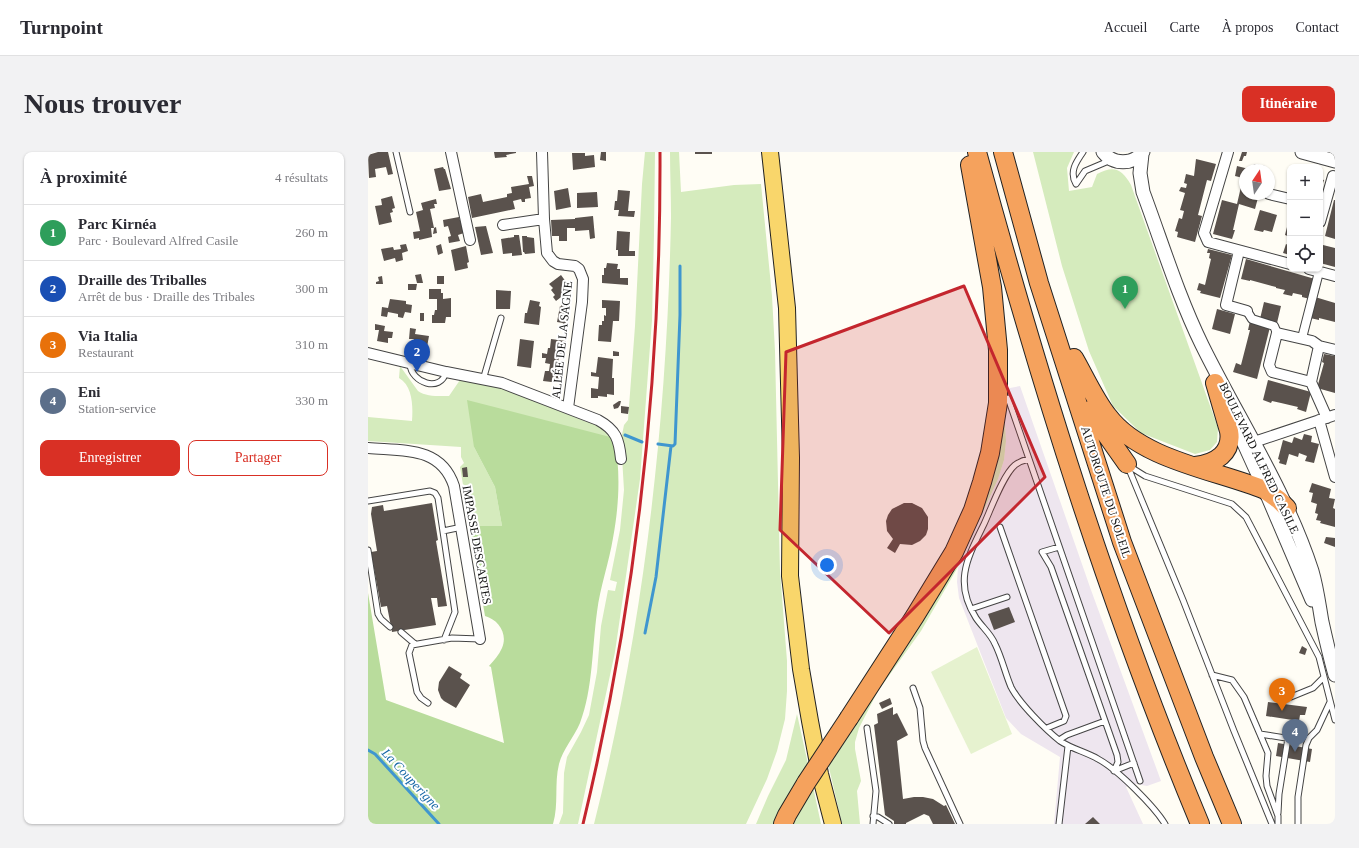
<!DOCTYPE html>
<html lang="fr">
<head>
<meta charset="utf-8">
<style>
  body { margin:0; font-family:"Times New Roman",serif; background:#f2f2f3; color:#2b2b33 }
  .controls { position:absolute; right:12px; top:12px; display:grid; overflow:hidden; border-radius:8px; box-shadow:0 1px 3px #0004 }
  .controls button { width:36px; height:36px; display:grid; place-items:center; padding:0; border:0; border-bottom:1px solid #e1e1e2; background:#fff; color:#2b2b33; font:20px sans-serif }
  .compass { position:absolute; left:871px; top:12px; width:36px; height:36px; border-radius:50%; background:#fff; box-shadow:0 1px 3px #0004; rotate:13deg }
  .you { position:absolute; left:459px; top:413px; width:14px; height:14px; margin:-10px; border:3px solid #fff; border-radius:50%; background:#1a73e8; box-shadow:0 0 0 6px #1a73e833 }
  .badge { display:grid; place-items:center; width:26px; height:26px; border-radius:50%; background:#d93025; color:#fff; font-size:13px; font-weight:700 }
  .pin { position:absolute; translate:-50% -33px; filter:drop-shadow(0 1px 2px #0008) }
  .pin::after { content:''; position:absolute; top:21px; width:14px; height:12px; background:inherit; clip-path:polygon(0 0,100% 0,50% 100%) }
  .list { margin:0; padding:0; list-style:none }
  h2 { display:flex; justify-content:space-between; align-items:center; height:52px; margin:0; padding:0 16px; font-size:17px }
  h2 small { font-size:13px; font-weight:400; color:#7c7c81 }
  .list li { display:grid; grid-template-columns:26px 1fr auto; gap:12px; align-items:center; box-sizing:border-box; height:56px; padding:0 16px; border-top:1px solid #e1e1e2 }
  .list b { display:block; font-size:15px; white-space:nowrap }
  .list p { margin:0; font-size:13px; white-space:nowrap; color:#7c7c81 }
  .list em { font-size:13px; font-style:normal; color:#7c7c81 }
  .actions { display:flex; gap:8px; padding:12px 16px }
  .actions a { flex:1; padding:9px 0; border:1px solid #d93025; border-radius:8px; text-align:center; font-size:14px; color:#d93025 }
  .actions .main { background:#d93025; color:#fff }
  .icon { flex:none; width:22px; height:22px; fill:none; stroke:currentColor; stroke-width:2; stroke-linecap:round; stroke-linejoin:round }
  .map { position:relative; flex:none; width:967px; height:672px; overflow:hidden; border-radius:8px }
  header { display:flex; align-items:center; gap:24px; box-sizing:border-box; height:56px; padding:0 20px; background:#fff; border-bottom:1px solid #e1e1e2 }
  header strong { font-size:19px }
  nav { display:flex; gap:22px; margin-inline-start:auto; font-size:14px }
  .intro { display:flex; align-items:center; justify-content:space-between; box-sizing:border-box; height:96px; padding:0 24px }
  h1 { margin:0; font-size:28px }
  .button { padding:10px 18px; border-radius:8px; background:#d93025; color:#fff; font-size:14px; font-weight:700 }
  main { display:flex; gap:24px; padding:0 24px }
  aside { flex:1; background:#fff; border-radius:8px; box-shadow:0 1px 3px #0004 }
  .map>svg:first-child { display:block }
  .industrial { fill:#eee6ef }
  .green { fill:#d5ebbd }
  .forest { fill:#b9dc9c }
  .pitch { fill:#e6f2cf }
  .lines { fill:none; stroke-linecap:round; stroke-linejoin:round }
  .stream { stroke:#3f96cf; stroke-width:3 }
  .building { fill:#5a524d }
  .service-casing { stroke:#444; stroke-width:7 }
  .pedestrian-casing { stroke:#444; stroke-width:10 }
  .minor-casing { stroke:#444; stroke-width:12 }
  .tertiary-casing { stroke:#444; stroke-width:15 }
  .primary-casing { stroke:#222; stroke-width:18 }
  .motorway-casing { stroke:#222; stroke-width:20 }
  .service { stroke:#fff; stroke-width:5 }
  .pedestrian { stroke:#fff; stroke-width:8 }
  .minor { stroke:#fff; stroke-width:10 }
  .tertiary { stroke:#fff; stroke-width:13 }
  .primary { stroke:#f9d66b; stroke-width:16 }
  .motorway { stroke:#f5a25d; stroke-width:18 }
  .rail { stroke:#c4262e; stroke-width:3 }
  .motorway-bridge-casing { stroke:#222; stroke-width:20; stroke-linecap:butt }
  .motorway-bridge { stroke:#f5a25d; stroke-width:18 }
  .marked { fill:#c4262e; fill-opacity:0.2; stroke:#c4262e; stroke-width:3; stroke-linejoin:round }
  .labels { text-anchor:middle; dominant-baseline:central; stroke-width:4; stroke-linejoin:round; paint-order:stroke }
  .street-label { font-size:12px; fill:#111; stroke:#fff }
  .water-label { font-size:13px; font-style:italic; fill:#1768a6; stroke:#fff }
</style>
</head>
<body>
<header>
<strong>Turnpoint</strong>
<nav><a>Accueil</a><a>Carte</a><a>À propos</a><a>Contact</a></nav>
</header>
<div class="intro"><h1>Nous trouver</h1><a class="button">Itinéraire</a></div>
<main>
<aside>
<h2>À proximité<small>4 résultats</small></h2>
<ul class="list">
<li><span class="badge" style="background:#2e9e5b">1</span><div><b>Parc Kirnéa</b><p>Parc · Boulevard Alfred Casile</p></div><em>260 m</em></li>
<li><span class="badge" style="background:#1a4fb4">2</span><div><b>Draille des Triballes</b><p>Arrêt de bus · Draille des Tribales</p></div><em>300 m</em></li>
<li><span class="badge" style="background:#e8710a">3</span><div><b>Via Italia</b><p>Restaurant</p></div><em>310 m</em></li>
<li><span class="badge" style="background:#5c6f8a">4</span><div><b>Eni</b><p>Station-service</p></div><em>330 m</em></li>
</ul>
<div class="actions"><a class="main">Enregistrer</a><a>Partager</a></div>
</aside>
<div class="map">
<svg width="967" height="672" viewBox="0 0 967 672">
  <rect width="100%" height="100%" fill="#fffdf5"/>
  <path class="industrial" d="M652 234 723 438 793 629 779 634 768 632 758 635 775 672H686L692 605 653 582 638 566 591 446 589 430 590 415 630 327 636 308 638 289 635 241 642 236Z"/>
  <path class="green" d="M277 0H287L286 83 284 168 272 327 247 500 210 672H191L195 661 196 621 199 605 213 580 221 563 229 520 233 474 240 438 247 439 249 430 242 428 252 378 256 338 253 288 256 273 260 268 267 174 274 32Z
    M302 0H311L313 40 366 33 393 32 404 144 407 199 412 419 419 509V539L417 567 409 599 399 627 378 672H226C276 474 299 269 303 65 303 43 302 22 302 0Z
    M665 0H706L699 16 701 39 724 35 729 22C746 13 754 17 763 33L850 276 849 290 842 298 827 302 773 281 745 254 721 199 694 114Z
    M32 214 50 239C58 245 72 244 81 244L92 228 123 233 133 236 219 270C231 267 239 278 246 286L106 295 127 335 134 374H102L92 315 96 311 93 305V295L0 289V265L44 269C45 255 45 234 31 226Z
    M635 241 638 289 636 308 630 327 590 415 553 479 510 539 491 576 487 590V597L493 629 489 639 492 672H474L459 607 574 427Z
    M429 562 440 612 406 672H388L400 644 418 608Z
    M444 630 453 672H418Z"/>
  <path class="forest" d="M99 248 246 286C253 318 251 354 245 386 241 411 232 435 229 460 224 496 225 537 212 571 206 585 195 597 191 612 186 632 191 652 185 672H0V441L18 548 136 591 123 515 121 514C126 508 131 503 134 496 140 482 131 468 117 464L102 374H134L127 335 106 295Z"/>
  <path class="pitch" d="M609 495 644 582 603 602 563 520Z"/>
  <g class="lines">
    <path class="stream" d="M257 283 274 290
      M290 292 305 294 307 292 312 163V114
      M277 481 288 425 303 294
      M0 598 7 602 71 672"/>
  </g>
  <path class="building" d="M10 0H20L25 22 20 23 18 15 7 17 8 25 1 26 0 3Z
    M126 0H148V1L138 3 139 5 127 6Z
    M233 0H238V9L232 8Z
    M327 0H344V2H327Z
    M874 0H879L878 4H876L874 9H871Z
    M204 1H217V4L226 3 227 15 205 18Z
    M828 7 848 12 843 29 839 28 830 63 834 64 827 90 809 85 810 80 807 79 811 66 814 67 816 59 812 58 817 41 811 39 813 35 818 36 819 32 816 31 818 22 826 24Z
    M886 12 897 14 896 18H884Z
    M869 14 881 17 877 18V42H891L887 57 871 52 865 78H867L864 87 845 82 854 48 869 52 875 26 867 24Z
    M75 15 76 17H77L83 37 71 39 66 17Z
    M159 24H164L166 34 161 35 163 46 157 47V50H154L153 47 145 49 147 57 104 66 100 45 113 42 115 50 139 45V42L144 41 143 35 161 32Z
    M952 27 956 28 952 40Z
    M200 36 203 55 188 58 186 39Z
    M250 38 262 39 260 59H267L266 65 250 64 251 58H246L247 49H249Z
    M229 40 230 55 209 56V41Z
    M24 44 27 56 24 57 25 60 22 61 24 70 11 73 7 54 14 53 13 47Z
    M68 47 69 52H66L67 56 62 57 66 76 68 75 69 81 65 82 66 76H63L64 85 51 88V86L46 87 45 80 52 79 48 60 55 58 53 51Z
    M966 48H967V87L957 84Z
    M892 58 909 63 904 80 896 78 895 80 886 78Z
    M225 64 227 86 222 87 221 78 207 79V76H199V89H191V84H184L183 68 207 67V66Z
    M91 65 96 81 90 83 92 89 81 91 80 85 83 84 80 74 76 75 75 68Z
    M921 67H922V85L917 83Z
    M118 74 125 101 113 103 107 75Z
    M249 79 262 80 261 99H267V104H250V98H248Z
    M146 83H151L154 103 144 104V101L135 102 133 87 146 85Z
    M154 84H159V85L166 86 167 101 157 102 156 100H155Z
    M922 86V103L915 101 918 92 920 93Z
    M38 92 40 99 34 101 35 108 28 110 27 106 16 109 13 97 25 95 26 98 33 97 32 93Z
    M73 92 75 101 70 103 68 94Z
    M955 93 967 96V115L952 111V103Z
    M98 94 101 110 99 111 100 116 87 119 83 98Z
    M840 97 864 103 852 146 832 141 833 139 829 138 831 131 837 133 843 107 841 106 842 101H839Z
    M878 107 947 127 942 147 934 145V143L925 141 924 144 915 142 917 138 908 136V135L882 128V129L873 127Z
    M239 111 250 112 249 117H252V126H260V133L234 131V123H236V116H238Z
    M53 122 55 131H49L47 123Z
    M193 123 201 134 198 136 201 139 188 149 185 145 187 143 183 138 185 136 181 132Z
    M14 124 15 132H8V130L11 129 10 125Z
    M69 124H76V132H69Z
    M40 132H49L48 138H40Z
    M61 137H73V141H75V147L83 146V165H78L77 171H64V163H66L67 158H69V147H61Z
    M128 138 143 139 142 157H128Z
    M947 145 967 151V170L951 166V168L942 166Z
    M22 147 38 149V152L44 153 43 161 37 160 35 166 30 165V162L20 160 19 165 13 164 14 155 20 156Z
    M162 148 172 150 171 154 173 155 171 173 156 171 157 161H159Z
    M234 148 252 149 251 169H245L243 190 230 189 231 173H234V169H236V163L238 164V156H234Z
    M194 150 203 151 200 172 197 171 196 177H194L195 171 189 170 192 154 193 155Z
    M896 150 913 154 909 171 892 167Z
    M849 157 867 162 862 182 844 177Z
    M52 161H56V169H52Z
    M882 169 902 175 889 227 865 220 868 211 873 213 882 178H880Z
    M7 172 17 174 16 179 25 180 24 186H20V191L9 189 11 178H7Z
    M42 176 48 177 47 182 61 184 59 195 45 193 46 187H41Z
    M152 187 166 189 163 216 149 214Z
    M183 187 198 189 196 204 191 203 190 213H195L192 231 175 229 177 219H181L182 212 177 211 178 206H174V201L179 202 180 196H182Z
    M245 199 251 200V204H245Z
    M956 202 967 204V241L949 236 956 211 954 210Z
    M230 205 245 207 244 226H246V243L239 242V245L230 244V246H223V236L230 237 231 225 223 224V220L228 221Z
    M900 228 943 240 938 260 929 257 930 255 913 251 904 249 903 251 895 248Z
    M251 249H253L252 253 250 256 246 257 245 253Z
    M253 254 261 255 260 262 253 261Z
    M936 282 944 284 943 290 951 292 946 311 937 309 939 304 931 301 930 305 921 302 918 313 911 311 912 308 910 307 915 288 924 291 926 285 934 288Z
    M99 315 100 325H95L94 316Z
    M944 331 963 337 961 346 967 347 965 356 967 357V375L952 371 953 369 948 368 950 362 947 361 949 352 943 350 945 341 941 340Z
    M64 351 70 388 68 389 79 454 70 455 69 446H63L68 473 24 480 19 454 13 455 3 400 9 399 3 362 4 355 15 353 16 359Z
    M536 351H544L554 356 560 365V377L558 383 552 389 544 393 532 392 527 401 519 396 525 387 519 379 518 369 520 363 524 357Z
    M958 385 967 386V395L956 391Z
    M641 455 647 470 626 478 620 462Z
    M934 494 939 497 937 503 931 501Z
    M81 514 94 522 92 526 102 533 88 556 76 549 73 546 70 538 71 530Z
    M522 546 524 552 514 557 511 551Z
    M900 550 939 555 937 563H932L931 569 898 564Z
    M525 555V563L529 561 540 583 529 589 535 647 546 645H555L565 647 576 654 578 653 587 672H565L561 664 556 662 538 671V672H526V669L517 663 506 573 510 571 509 562Z
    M910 591 944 597 942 610 908 604Z
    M725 665 732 672H717Z"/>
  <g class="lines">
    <defs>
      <path id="service" d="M28 0 42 60
        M715 0C708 10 701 20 708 32L717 19 743 8
        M42 212C43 231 73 241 78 220
        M115 228 133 166
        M640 246 772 629
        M661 307C656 308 651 310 647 313 635 323 623 357 616 372 600 405 585 430 608 466 614 475 623 482 627 492 634 506 637 521 643 535 651 551 678 578 692 589 704 597 718 600 730 607 749 617 786 654 797 672
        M761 314 777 324 864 352 878 365 951 505 967 568
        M760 315 815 448 866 579 904 672
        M0 349 62 339 67 341 70 346 87 460 76 488
        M632 375 698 564 696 569 679 576
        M75 379 94 375
        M691 395 674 400 683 415 749 603 750 610 746 619 766 611
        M0 398 10 462 13 467 22 475
        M603 457 639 445
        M33 480 47 492
        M844 523 864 528 876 545 900 601 898 624 899 634 910 664V672
        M545 536 552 556 555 589 557 596 592 672
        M923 545 945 536 956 525
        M60 551 53 546 49 540 41 501 44 493 84 486 112 487
        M499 576 508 639 505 672
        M892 582 930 588
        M691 588 699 583 737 569
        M910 661 911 642 920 586
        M505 664 510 665 521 672
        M691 672 700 594
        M930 672V645L938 593 941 586 949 578 962 550"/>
      <path id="pedestrian" d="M879 159 884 167 906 174 909 181
        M934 186 951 120"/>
      <path id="minor" d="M83 0 102 88
        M174 0 176 67 179 101 185 109 190 112 207 114 211 117 215 127 214 150 200 256
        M860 0 836 81 840 90 922 112
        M901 42 922 47
        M952 70 965 24
        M135 73 176 67
        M871 99 858 153 879 159
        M941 117 967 124
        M951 194 943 230 904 220 901 213 909 181 944 189 951 194 967 198
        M0 201 78 220 134 231 230 268C248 278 251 287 253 307
        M943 230 959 266
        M951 268 967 325
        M886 290 967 263
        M0 296C35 299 73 294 86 334L112 487"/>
      <path id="tertiary" d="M735 0C745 13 765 13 775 0
        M934 0 967 9
        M774 2 772 21 775 40C794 91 810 144 834 193 871 268 918 339 944 419 949 436 951 453 954 470 958 488 962 505 967 523
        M863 263 897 338 944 448"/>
      <path id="primary" d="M402 0 419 156 423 306 422 424 433 517 442 569 452 622 465 672"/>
      <path id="motorway" d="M609 0C671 228 741 454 832 672
        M635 0 671 131 754 390 836 605 864 672
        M706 206C717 225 727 248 740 264 773 308 848 318 897 338L911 348 919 356
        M724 257 735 278 759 312
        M827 314C847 312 865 301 861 279L847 231
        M481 566 547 464 586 400 605 358 614 330 622 301 630 251V198L624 135 602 13
        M415 672 419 663 438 631"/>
    </defs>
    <use href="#service" class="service-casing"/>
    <use href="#pedestrian" class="pedestrian-casing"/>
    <use href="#minor" class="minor-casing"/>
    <use href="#tertiary" class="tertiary-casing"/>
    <use href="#primary" class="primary-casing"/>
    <use href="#motorway" class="motorway-casing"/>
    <use href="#service" class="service"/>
    <use href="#pedestrian" class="pedestrian"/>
    <use href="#minor" class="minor"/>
    <use href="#tertiary" class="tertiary"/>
    <use href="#primary" class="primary"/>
    <use href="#motorway" class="motorway"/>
    <path class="rail" d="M215 672C268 452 293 227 292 0"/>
    <defs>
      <path id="motorway-bridge" d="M438 631 481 566"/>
    </defs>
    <use href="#motorway-bridge" class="motorway-bridge-casing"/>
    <use href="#motorway-bridge" class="motorway-bridge"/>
  </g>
  <path class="marked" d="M596 134 677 325 521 481 412 378 418 200Z"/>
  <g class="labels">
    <g class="street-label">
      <text transform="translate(194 188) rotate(-84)">ALLÉE DE LA SAGNE</text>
      <text transform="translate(891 306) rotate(64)">BOULEVARD ALFRED CASILE</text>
      <text transform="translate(738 340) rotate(72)">AUTOROUTE DU SOLEIL</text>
      <text transform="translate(109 393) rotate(80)">IMPASSE DESCARTES</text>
    </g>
    <g class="water-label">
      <text transform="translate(43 627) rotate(47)">La Couperigne</text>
    </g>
  </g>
</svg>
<div class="controls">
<button>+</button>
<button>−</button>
<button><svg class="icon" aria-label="locate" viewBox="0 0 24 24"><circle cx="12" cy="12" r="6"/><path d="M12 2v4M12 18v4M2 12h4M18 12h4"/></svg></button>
</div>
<svg class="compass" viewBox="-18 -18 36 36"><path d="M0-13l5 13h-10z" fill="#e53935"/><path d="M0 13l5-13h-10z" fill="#7c7c81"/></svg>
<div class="you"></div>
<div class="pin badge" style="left:757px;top:157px;background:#2e9e5b">1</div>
<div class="pin badge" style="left:49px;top:220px;background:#1a4fb4">2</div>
<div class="pin badge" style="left:914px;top:559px;background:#e8710a">3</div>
<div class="pin badge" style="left:927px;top:600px;background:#5c6f8a">4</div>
</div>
</main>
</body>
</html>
